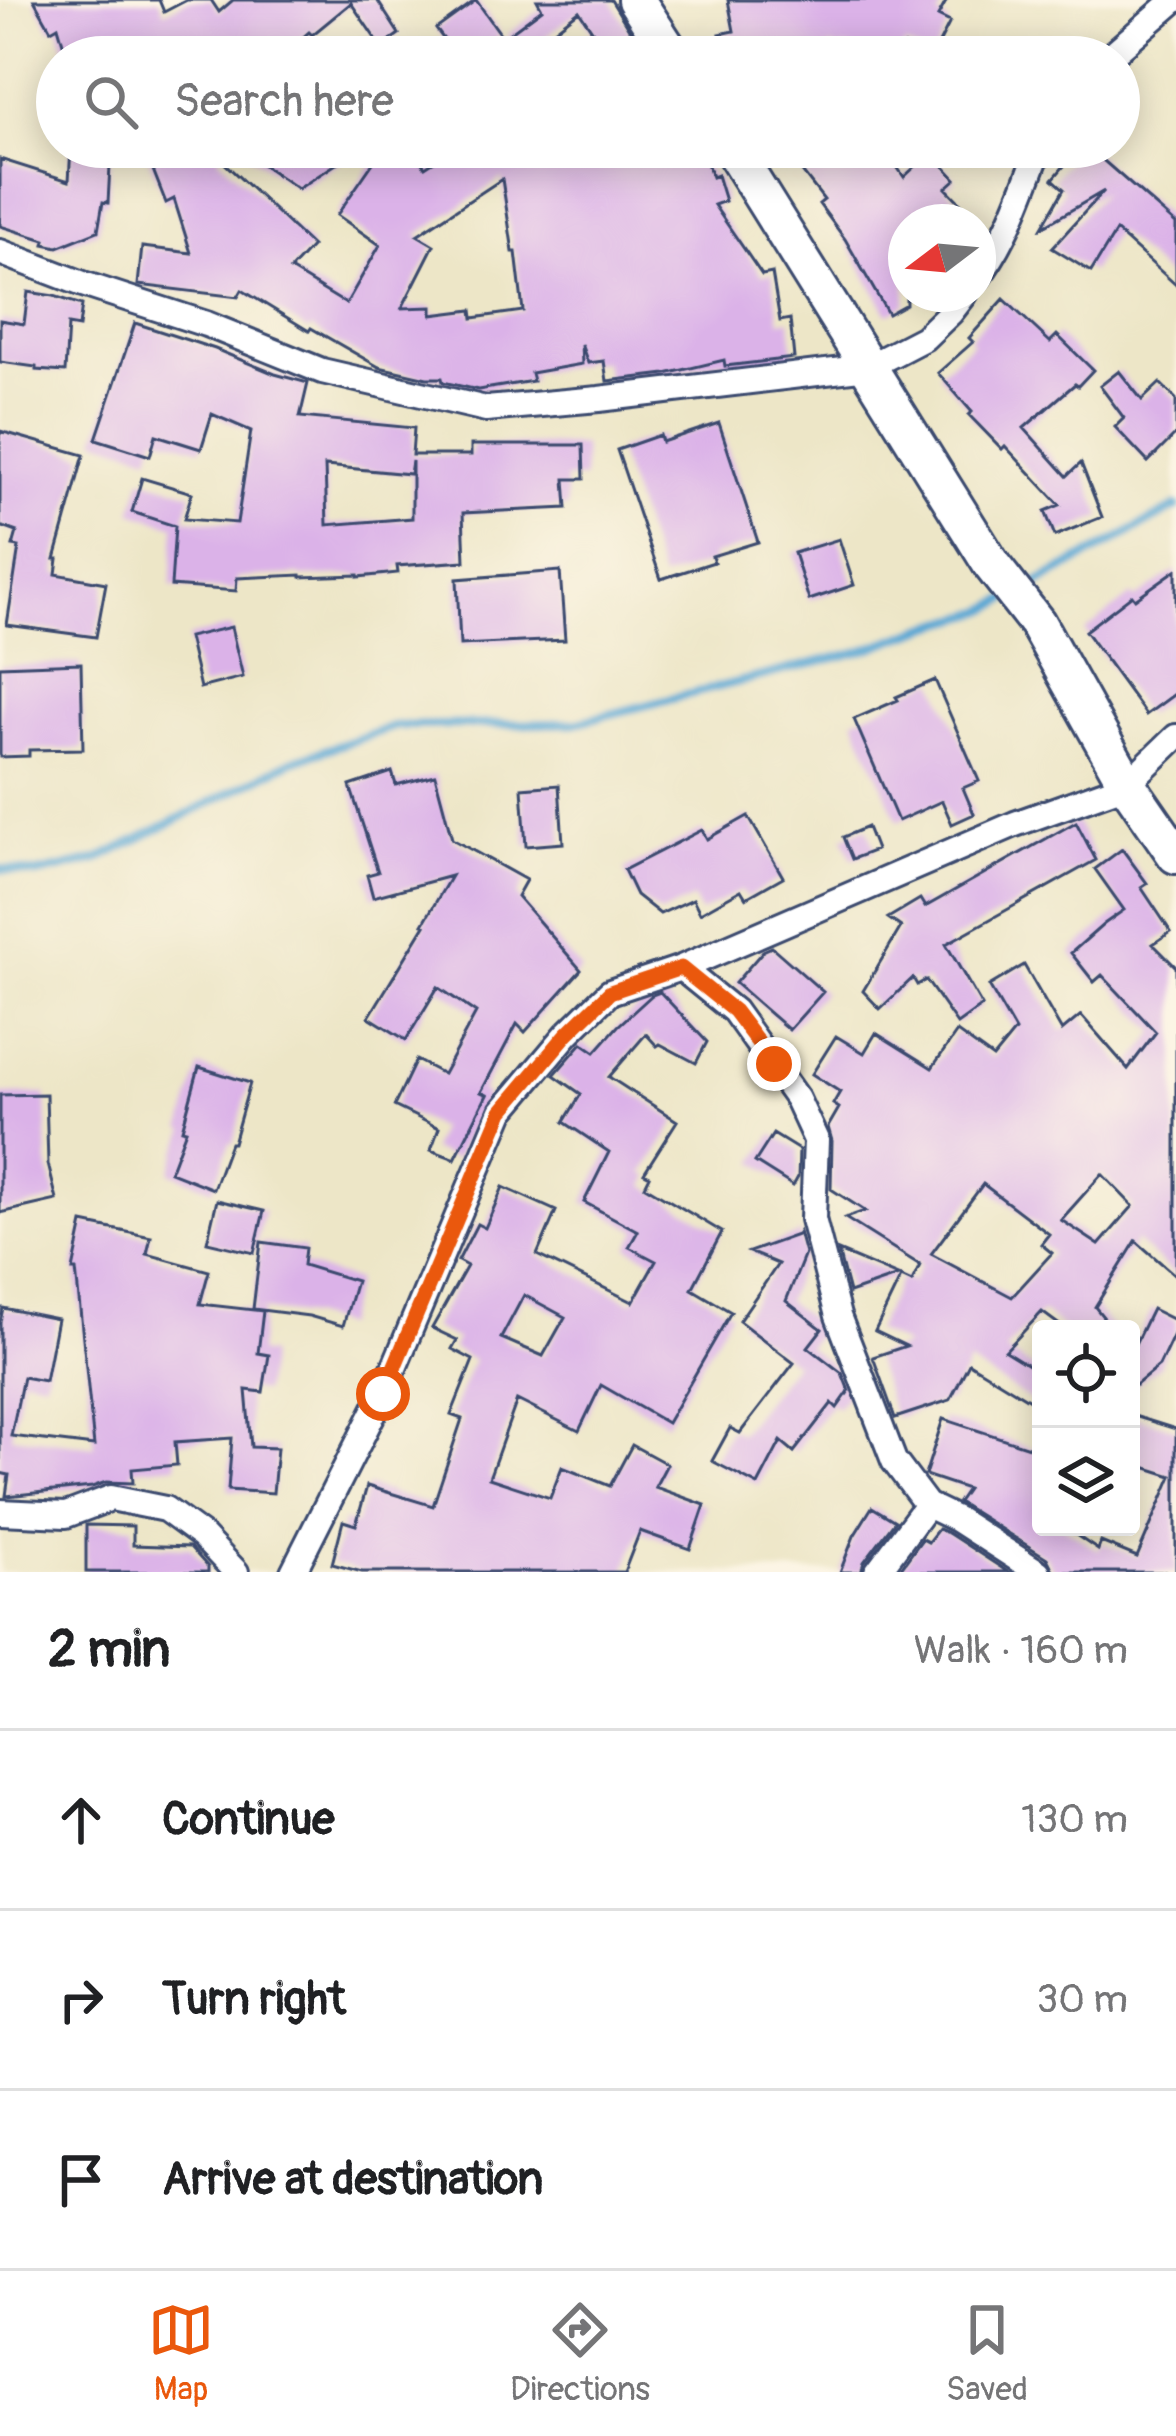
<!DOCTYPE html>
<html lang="en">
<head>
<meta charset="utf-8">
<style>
  body { margin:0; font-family:Pangolin,sans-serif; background:#f2f2f2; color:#202124 }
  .controls { position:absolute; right:36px; bottom:36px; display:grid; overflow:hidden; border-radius:12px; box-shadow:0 6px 30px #0003 }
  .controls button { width:108px; height:108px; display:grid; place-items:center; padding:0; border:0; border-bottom:3px solid #e0e0e0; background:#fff; color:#202124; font:60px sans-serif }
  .compass { position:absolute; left:888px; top:204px; width:108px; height:108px; border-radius:50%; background:#fff; box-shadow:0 6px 30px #0003; rotate:254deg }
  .stop { position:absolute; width:36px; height:36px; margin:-27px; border:9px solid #ea580c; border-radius:50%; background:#fff }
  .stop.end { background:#ea580c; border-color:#fff; box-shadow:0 3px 12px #0008 }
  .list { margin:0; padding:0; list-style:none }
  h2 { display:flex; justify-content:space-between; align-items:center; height:156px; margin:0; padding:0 48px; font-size:51px }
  h2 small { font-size:39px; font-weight:400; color:#757577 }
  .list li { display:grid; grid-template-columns:78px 1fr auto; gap:36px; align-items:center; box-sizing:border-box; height:180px; padding:0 48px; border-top:3px solid #e0e0e0 }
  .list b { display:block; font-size:45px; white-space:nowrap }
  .list em { font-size:39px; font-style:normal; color:#757577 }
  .icon { flex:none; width:66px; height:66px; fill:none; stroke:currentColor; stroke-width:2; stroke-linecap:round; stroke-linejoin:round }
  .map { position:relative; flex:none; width:1176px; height:1572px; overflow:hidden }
  .search { position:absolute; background:#fff; box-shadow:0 6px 30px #0003; left:36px; right:36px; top:36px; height:132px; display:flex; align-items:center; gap:30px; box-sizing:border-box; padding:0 42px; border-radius:66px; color:#757577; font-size:45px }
  .sheet { height:696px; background:#fff }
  nav { display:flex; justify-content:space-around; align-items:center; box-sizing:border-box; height:168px; border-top:3px solid #e0e0e0; background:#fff; font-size:33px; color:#757577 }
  nav a { display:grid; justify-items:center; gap:6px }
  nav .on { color:#ea580c }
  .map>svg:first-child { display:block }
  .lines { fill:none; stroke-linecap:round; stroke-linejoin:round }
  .stream { stroke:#5ba8d4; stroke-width:9 }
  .building { fill:#dbb2e8; fill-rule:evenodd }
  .street-casing { stroke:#3a4a6e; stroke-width:30 }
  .secondary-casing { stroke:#3a4a6e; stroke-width:42 }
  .street { stroke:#fff; stroke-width:24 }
  .secondary { stroke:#fff; stroke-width:36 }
  .route { stroke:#ea580c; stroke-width:15 }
</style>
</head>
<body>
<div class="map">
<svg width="1176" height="1572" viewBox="0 0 1176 1572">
  <rect width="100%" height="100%" fill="#fcf5e5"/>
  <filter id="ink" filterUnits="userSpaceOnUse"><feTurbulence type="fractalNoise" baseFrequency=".00833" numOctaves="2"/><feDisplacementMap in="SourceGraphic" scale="24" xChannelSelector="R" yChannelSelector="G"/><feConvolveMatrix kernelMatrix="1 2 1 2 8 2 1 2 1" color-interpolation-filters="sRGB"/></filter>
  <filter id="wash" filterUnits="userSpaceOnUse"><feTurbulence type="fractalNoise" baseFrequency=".004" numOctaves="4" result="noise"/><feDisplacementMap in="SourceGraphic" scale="48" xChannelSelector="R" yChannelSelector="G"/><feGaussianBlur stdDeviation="2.7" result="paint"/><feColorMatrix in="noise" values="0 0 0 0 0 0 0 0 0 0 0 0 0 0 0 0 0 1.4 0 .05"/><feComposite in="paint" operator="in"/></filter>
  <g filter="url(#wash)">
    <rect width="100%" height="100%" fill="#ede6c7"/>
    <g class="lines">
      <path class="stream" d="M1022 592 1176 507
        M0 869 36 874 97 860 292 761 396 726 575 723 862 651 928 627 985 611 1007 599"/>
    </g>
    <g id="blocks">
      <path class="building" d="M34 0H159L164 12 187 0H211L219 12 233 0H377L399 34 381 47 351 3 312 35 309 32 280 57H67L58 26 51 30Z
        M476 0 501 35 471 57H457L436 29Z
        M537 0H611L646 57H610L579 11 522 55 507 35 542 9Z
        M728 0H947L938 16 950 22 932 57 905 45 898 57H845L852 47 837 49 831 46 827 51 803 56 802 50 773 57H726L720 34 734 31Z
        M71 147H111L108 203 103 202 98 231 58 247 44 244 45 240 0 226V159L69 181Z
        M144 147H226L218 157 312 246 290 270 346 304 380 245 337 215 384 147H397L401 154 412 149 425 167 456 147H701L712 177 717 175 725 201 714 205 762 275 772 273 780 321 790 319 794 358 725 366 724 360 666 374 607 381 604 361 588 363 581 344 582 364 531 373 533 381 478 390 443 382 442 378H427L379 367 311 328 309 331 242 290 238 297 138 285 142 247 191 253 174 199 166 203ZM502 179 513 252H516L523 311 473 318 472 310 432 315V307L402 308 434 245 417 235Z
        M237 147H362L298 189Z
        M783 147H877L892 166 895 164 904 177 931 152 956 179 946 188 979 222H906V304L888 314 845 239 819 204 824 200Z
        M1080 147H1088L1176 224V285L1116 231 1091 272 1052 248 1104 191 1042 227 1064 189 1053 179Z
        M28 292 54 296 82 305 79 327 68 325 65 372 36 370V367L0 362V320L24 324Z
        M1004 299 1050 342 1057 335 1093 370 1078 386 1075 384 1024 428 1067 476 1081 463 1102 517 1055 536 1045 511 1060 505 1005 446 1002 449 969 415 972 412 938 373 973 342 969 338Z
        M135 323 215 349 275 374 308 383 300 417 414 428 412 455H471V445H583L584 479H565L567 508 463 513 465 561 397 566 398 573 358 577V575L301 577V575L237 578 236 591 171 586 175 526 132 512 142 478 192 493 184 519 237 523 251 431 212 414 201 449 156 435 150 456 96 439ZM412 461V518L327 525 325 466 410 474Z
        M1119 371 1142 400 1160 383 1176 399V434L1148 462 1115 427 1124 418 1100 386Z
        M719 423 758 542 712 556 714 562 661 579 617 450 660 435 662 442Z
        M0 431 84 455 55 559H58L56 574 106 583 96 637 7 625 19 547 13 546 17 532 0 526Z
        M839 539 854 585 809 600 794 553Z
        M1176 570V693L1146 715 1085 631 1132 595 1135 599Z
        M560 571 565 640 460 645 457 579Z
        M231 627 243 677 200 688 188 637Z
        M81 663 83 749 29 750V756L0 757V666Z
        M935 680 979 781 963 788 974 814 952 824 942 801 898 821 854 719 898 700 896 697Z
        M392 772 396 785 435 775 452 839 526 880 517 896 581 970 525 1032 517 1024 481 1092 487 1095 455 1159 431 1150 439 1128 394 1106 416 1060 443 1074 476 1013 438 987 406 1040 369 1017 425 925 423 924 451 876 373 897 367 875 378 872 350 786Z
        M559 785 563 843 526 846 522 788Z
        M748 816 783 877 746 898 741 890 700 913 693 899 660 914 636 895 624 870 702 830 707 839Z
        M1076 822 1096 860 946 944 982 1006 957 1024 926 980 917 985 913 978 880 1009 863 991 901 927 888 918 920 899 925 907Z
        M867 827 876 850 852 859 843 837Z
        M1122 849 1147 883 1141 887 1171 932 1153 944 1176 967V1276L1136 1241 1095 1307 1113 1329H1065L1042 1312 1005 1351 1041 1373V1407L969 1363 950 1400 895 1418 873 1357 906 1346 875 1331 901 1277 912 1282 920 1265 845 1218 865 1211 831 1189 832 1141 828 1127 839 1108 833 1104 840 1092 812 1074 836 1036 864 1053 876 1033 932 1068 957 1032 993 1058 1015 1031 989 986 1024 965 1062 1031 1081 1015 1128 1069 1156 1032 1102 975 1094 982 1071 953 1104 924 1124 910 1095 869ZM1102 1174 1133 1206 1099 1245 1061 1220ZM983 1184 1049 1234 1041 1244 1052 1253 1012 1297 931 1254Z
        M772 947 823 992 789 1030 735 983 763 951Z
        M660 992 707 1042 696 1063 660 1044 657 1046 646 1034 609 1077 677 1121 644 1173 650 1176 645 1186 722 1232 692 1289 731 1312 667 1423 601 1385 579 1431 517 1400 489 1478 550 1498 562 1467 610 1486 632 1445 667 1464 655 1487 705 1505 690 1549 640 1531 624 1572H362L332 1564 343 1521 356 1525 367 1486 433 1506 462 1419 451 1415 473 1360 452 1349 457 1340 432 1328 467 1266 458 1261 477 1224 485 1228 503 1187 556 1211 537 1255 633 1302 656 1261 629 1247 638 1231 584 1202 609 1152 564 1122 581 1094 554 1075 582 1043 595 1052 618 1026 652 995ZM524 1295 565 1317 543 1356 501 1338Z
        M199 1067 250 1083 233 1143H230L213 1189 170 1172 186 1130 182 1129Z
        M46 1094 48 1164 57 1200 0 1213V1095Z
        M773 1134 799 1150 798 1177 793 1186 755 1162Z
        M217 1200 264 1211 254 1253 207 1242Z
        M83 1223 151 1237 147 1254 209 1271 200 1304 263 1311 258 1353 269 1355 263 1392 246 1390 251 1447 277 1448 273 1493 228 1490 232 1438 175 1442 177 1465 132 1469 133 1483 106 1482 92 1487 6 1496 9 1475 0 1473V1322L3 1308 57 1319 45 1381 23 1377 11 1436 94 1446 76 1270H73Z
        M799 1232 805 1254 786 1301 822 1329 808 1347 842 1373 849 1391 837 1408 832 1403 794 1452 781 1441 758 1485 712 1461 730 1428 740 1433 794 1363 739 1321 778 1264 749 1252 797 1235Z
        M261 1242 305 1248 303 1265 356 1281 343 1326 309 1316 253 1309Z
        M838 1251 898 1276 849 1293Z
        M1152 1309 1176 1321V1330L1159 1366 1131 1389V1352Z
        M1131 1415 1176 1429V1572H1054L1047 1558 958 1502 967 1489 925 1475 943 1419 1041 1451V1527H1064L1098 1550 1101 1542 1137 1557 1172 1476 1131 1463Z
        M872 1507 895 1521 864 1562 861 1572H840L854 1536Z
        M86 1525 133 1526V1545L190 1547 208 1567V1572H86Z
        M938 1529 948 1533 1008 1572H898L922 1539 928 1542Z"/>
    </g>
  </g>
  <g filter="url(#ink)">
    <use href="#blocks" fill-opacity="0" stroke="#3a4a6e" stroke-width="3"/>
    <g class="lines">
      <defs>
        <path id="street" d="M1109 57 1175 0
          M0 252 83 284 206 324 322 371 486 409 599 399 868 367 924 338 951 312 965 294
          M978 277C1007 240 1023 191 1040 147
          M681 968 734 1011 797 1099 816 1140 813 1219 838 1316 894 1461 927 1505 956 1519 1038 1572
          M0 1512 66 1515 111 1498 165 1509 202 1536 236 1572
          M293 1572 383 1394 502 1111 567 1034 610 992 681 968 1015 824 1127 784 1176 737
          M877 1572 927 1505"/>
        <path id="secondary" d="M636 0 673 57
          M731 147 991 564 1037 623 1127 784 1176 855"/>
      </defs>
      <use href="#street" class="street-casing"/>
      <use href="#secondary" class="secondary-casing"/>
      <use href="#street" class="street"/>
      <use href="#secondary" class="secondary"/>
    </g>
  </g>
  <g class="lines" filter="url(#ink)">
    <path class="route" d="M383 1394 502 1111 567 1034 610 992 681 968 734 1011 774 1064"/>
  </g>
</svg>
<div class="controls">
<button><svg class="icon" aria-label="locate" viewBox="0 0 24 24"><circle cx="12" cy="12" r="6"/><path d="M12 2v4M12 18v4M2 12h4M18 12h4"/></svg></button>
<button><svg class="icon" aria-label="layers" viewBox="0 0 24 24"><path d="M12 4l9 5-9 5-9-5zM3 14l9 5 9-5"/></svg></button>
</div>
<svg class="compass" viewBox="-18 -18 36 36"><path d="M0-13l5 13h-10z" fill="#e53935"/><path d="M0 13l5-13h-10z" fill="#757577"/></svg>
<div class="stop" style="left:383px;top:1394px"></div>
<div class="stop end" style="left:774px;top:1064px"></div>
<div class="search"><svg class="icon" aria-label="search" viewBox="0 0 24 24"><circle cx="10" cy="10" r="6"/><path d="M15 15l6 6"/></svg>Search here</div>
</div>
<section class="sheet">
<h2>2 min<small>Walk · 160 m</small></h2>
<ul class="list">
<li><svg class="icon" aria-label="ahead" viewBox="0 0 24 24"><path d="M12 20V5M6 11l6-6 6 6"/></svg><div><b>Continue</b></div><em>130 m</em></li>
<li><svg class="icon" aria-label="right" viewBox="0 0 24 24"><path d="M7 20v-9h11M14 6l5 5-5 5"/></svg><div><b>Turn right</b></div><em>30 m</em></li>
<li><svg class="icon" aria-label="arrive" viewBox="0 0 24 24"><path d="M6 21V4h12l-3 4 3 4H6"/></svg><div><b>Arrive at destination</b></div></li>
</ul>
</section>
<nav>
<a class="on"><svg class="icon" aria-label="map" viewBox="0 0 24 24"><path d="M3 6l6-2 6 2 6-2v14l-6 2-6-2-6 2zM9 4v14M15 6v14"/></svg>Map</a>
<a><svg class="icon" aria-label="directions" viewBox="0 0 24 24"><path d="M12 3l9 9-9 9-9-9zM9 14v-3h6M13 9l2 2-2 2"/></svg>Directions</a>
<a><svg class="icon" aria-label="saved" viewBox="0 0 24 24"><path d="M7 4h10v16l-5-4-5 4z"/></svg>Saved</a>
</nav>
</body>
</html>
